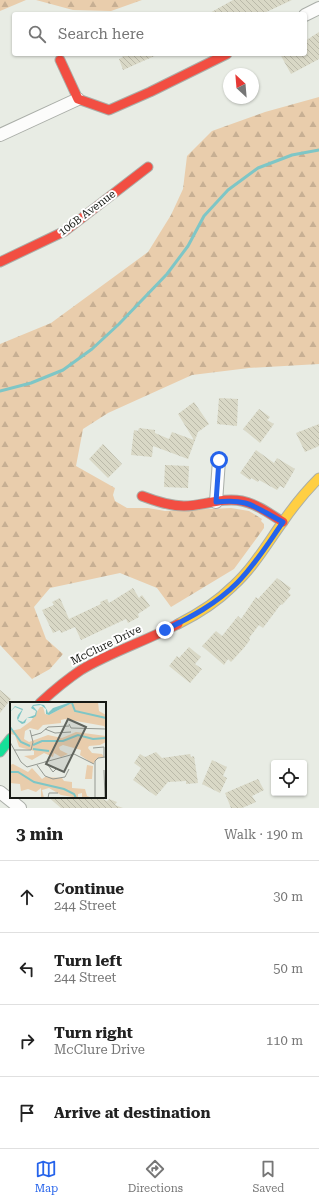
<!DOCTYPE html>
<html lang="en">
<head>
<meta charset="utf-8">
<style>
  body { margin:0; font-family:"Roboto Serif",serif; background:#f6f6f6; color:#222 }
  .controls { position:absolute; right:12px; bottom:12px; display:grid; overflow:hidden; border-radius:4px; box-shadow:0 1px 3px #0004 }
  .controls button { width:36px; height:36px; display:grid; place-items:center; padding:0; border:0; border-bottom:1px solid #e0e0e0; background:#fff; color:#222; font:20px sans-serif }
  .compass { position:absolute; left:223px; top:68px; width:36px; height:36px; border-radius:50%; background:#fff; box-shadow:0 1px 3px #0004; rotate:334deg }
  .stop { position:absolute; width:12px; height:12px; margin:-9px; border:3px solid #2563eb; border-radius:50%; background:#fff }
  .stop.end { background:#2563eb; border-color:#fff; box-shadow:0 1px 4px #0008 }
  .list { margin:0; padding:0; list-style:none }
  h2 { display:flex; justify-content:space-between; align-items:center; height:52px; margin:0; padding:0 16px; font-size:17px }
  h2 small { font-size:13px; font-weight:400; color:#767676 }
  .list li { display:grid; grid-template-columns:26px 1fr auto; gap:12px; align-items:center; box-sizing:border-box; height:72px; padding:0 16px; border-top:1px solid #e0e0e0 }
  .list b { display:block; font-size:15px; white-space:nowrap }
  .list p { margin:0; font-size:13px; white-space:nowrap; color:#767676 }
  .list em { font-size:13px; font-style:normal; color:#767676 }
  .icon { flex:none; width:22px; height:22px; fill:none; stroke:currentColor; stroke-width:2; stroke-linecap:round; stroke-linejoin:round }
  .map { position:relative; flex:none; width:319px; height:808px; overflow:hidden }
  .search { position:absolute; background:#fff; box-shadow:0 1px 3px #0004; left:12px; right:12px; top:12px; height:44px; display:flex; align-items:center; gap:10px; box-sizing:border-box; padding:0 14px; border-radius:4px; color:#767676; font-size:15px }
  .sheet { height:340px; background:#fff }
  nav { display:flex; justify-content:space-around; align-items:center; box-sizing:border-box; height:56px; border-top:1px solid #e0e0e0; background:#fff; font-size:11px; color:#767676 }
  nav a { display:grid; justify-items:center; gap:2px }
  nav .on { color:#2563eb }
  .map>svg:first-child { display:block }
  .forest { fill:url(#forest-firs) }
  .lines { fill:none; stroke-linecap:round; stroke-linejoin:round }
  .stream { stroke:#7ec6c6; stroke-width:3 }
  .building { fill:url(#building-back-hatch) }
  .street-casing { stroke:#aaaea8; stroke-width:14 }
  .fast-casing { stroke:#aaaea8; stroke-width:11 }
  .slow-casing { stroke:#aaaea8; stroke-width:11 }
  .jam-casing { stroke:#aaaea8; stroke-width:11 }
  .street { stroke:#fcfcfb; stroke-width:12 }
  .fast { stroke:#16e098; stroke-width:9 }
  .slow { stroke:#ffcf43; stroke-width:9 }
  .jam { stroke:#f24e42; stroke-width:9 }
  .route { stroke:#2563eb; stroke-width:5 }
  .labels { text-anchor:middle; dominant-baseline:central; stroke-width:4; stroke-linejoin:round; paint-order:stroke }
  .street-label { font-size:11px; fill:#171a15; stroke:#fff }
  .inset-river { fill:none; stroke:#7ec6c6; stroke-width:2 }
  .inset-road { fill:none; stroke:#949891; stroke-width:1 }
  .view { fill:#60645d; fill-opacity:0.15; stroke:#60645d; stroke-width:2 }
  .inset-edge { fill:none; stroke:#171a15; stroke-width:2 }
</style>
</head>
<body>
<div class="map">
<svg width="319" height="808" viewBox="0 0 319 808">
  <defs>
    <pattern id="forest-firs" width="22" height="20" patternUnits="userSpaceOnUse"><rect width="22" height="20" fill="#e9cdac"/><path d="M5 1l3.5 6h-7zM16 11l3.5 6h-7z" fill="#c7af93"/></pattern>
    <pattern id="building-back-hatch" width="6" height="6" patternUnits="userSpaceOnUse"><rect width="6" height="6" fill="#d9d8c6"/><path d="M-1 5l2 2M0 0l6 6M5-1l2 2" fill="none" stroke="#bab9a9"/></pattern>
  </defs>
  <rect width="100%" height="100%" fill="#e8ece4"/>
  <path class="forest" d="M0 0H26L0 11Z
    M36 0H142L111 11 73 10Z
    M319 97V364L249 368 192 375 108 413 83 429 76 466 115 488 113 495 115 501 127 508H148L165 511 231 508 249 511 262 519 261 521 264 524V528L234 569 171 607 157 588 120 573 50 588 34 607 46 639 63 654 50 669 32 679 0 645V344L51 323 148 252 171 215 183 189 187 156 212 131 265 112Z"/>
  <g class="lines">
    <path class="stream" d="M0 391 31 383 63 370 92 349 119 324 167 274 188 246 204 216 228 190 258 168 292 155 319 150"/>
  </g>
  <path class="building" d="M233 0H292L262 14H208Z
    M319 32V59L291 74 280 54H305V41Z
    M121 54H159L123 70 119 59 123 57Z
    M219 398 238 399 237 426 217 424Z
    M194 402 209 424 198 432 188 459 153 446 152 457 131 455 134 430 138 431 139 428 155 430V433L169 439 172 432 194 440 178 414Z
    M259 409 270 417 267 420 274 424 260 443 243 429Z
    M319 424V446L305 452 296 433Z
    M103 444 122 464 108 478 89 459Z
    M256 450 274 463 277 458 295 469 284 488 280 486 277 490 259 480 258 482 251 478 250 480 240 473Z
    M165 465 189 466 188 488 164 487Z
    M277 578 291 588 288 592 291 595 282 605 281 604 263 628 259 625 249 638 250 640 243 649 231 662 228 659 224 665 202 646 216 631 222 636 238 616 241 619 256 597 258 599Z
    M133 588 139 598 142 595 150 606 138 614 139 617 128 623 126 619 81 640 75 627 61 633 60 630 53 633 42 610 54 605 52 602 60 598 69 619 101 604 100 602 107 599 109 603Z
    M189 647 201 657 195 664 202 669 190 683 169 666 177 656 179 658Z
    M0 690 11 699 0 713Z
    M156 752 162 758 190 754 191 757 194 756 198 783 186 784V781L168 782 156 796 133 780 141 768 134 763 140 754 145 757Z
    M212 760 227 767 223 776 227 778 220 793 202 784Z
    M258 779 264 790 252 796 256 802 242 808H231L225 793Z
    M48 797H98L107 801 109 799 117 802 115 805 123 808H61Z"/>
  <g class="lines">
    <defs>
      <path id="street" d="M305 15 319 8
        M0 135 78 99
        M216 502 219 460
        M0 792 20 808"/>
      <path id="fast" d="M0 752 11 738"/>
      <path id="slow" d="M178 624C198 614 217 602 233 586 253 568 267 544 282 523 293 507 305 492 319 478"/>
      <path id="jam" d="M60 60 78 99 109 110 150 92 227 54
        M0 262 65 231 148 167
        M142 496C155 501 169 506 184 506 203 506 222 497 242 501 257 504 270 514 283 522
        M40 703C53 691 66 680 81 670 111 652 146 641 178 624"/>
    </defs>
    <use href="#street" class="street-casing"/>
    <use href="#fast" class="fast-casing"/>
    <use href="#slow" class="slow-casing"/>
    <use href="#jam" class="jam-casing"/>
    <use href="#street" class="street"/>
    <use href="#fast" class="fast"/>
    <use href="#slow" class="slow"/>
    <use href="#jam" class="jam"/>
  </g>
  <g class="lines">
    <path class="route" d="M165 630C191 617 216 604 237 583 255 565 269 542 283 522 255 508 250 498 216 502L219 460"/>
  </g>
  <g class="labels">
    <g class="street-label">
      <text transform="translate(87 213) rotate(-37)">106B Avenue</text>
      <text transform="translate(106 645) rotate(-26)">McClure Drive</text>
    </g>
  </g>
  <g transform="translate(10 702)">
    <rect width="96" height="96" fill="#e8ece4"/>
    <path d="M77 63 83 64 82 77H75Z" fill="#e9cdac"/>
    <path d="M64 0H88L89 9 96 13V27L94 24 55 17 51 18V21L33 23 28 28 20 26 15 29 14 37 19 40 38 33 52 36 66 30 96 34V40L90 43 79 44 78 46 82 51 92 52 94 55H89L83 62 70 53 71 48 53 43 49 45 50 48 58 52 51 55 44 51 43 55 34 51 22 58 14 54 24 53V49L9 45 5 33 0 32V29L10 27 21 19 30 5H33L35 12 39 13ZM3 62 18 70 22 66 32 77 35 75 52 76 54 79 62 80V86L75 87 77 94 83 96 72 95V91L68 92V96L51 93 39 86 32 88 34 96H31V86L26 90 18 87 11 89 10 82 0 81V63Z" fill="#e9cdac"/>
    <path d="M61 0H64L39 13 36 12V7L31 3 23 4 27 9 26 14 23 16H17L15 21 12 22 8 19 7 16 8 13 12 8 5 5 0 10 5 4 13 7 8 18 13 20 17 16 25 13 26 9 21 6 23 3 29 2 34 3 37 8 38 11 43 6Z" fill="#7ec6c6"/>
    <path class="inset-river" d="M62 1 65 9 96 16M0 25 11 40 20 44M23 43 32 39H53L68 33 83 37 96 36M23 47 39 49M0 70H8L24 80 54 87 64 92 66 96"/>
    <path class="inset-road" d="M59 22 61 26 96 27M35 27 45 31 61 30M21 34 31 31 38 25 59 24M0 40 11 60 17 65 64 52 84 62M83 46 94 45V55M4 48H21L23 40 20 28M35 59 43 70 46 67M27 63 35 74 43 77 55 75 59 67M94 68 95 96M38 96 39 91H48M85 96V59L88 56 96 55"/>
    <path class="view" d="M58 17 76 25 54 70 36 62Z"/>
    <rect width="96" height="96" class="inset-edge"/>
  </g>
</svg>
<div class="controls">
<button><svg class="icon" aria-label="locate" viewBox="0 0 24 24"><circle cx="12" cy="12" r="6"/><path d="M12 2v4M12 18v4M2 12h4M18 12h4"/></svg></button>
</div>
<svg class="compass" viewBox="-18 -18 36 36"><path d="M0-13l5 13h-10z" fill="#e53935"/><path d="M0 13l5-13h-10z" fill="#767676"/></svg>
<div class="stop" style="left:219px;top:460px"></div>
<div class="stop end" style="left:165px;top:630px"></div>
<div class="search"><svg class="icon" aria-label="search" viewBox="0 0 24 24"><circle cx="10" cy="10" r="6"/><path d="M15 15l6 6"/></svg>Search here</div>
</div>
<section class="sheet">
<h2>3 min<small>Walk · 190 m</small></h2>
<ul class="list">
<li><svg class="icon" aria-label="ahead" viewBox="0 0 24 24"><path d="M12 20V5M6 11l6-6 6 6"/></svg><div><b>Continue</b><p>244 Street</p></div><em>30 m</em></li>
<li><svg class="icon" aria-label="left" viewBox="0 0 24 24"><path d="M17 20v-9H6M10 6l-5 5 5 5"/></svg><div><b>Turn left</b><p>244 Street</p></div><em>50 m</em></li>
<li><svg class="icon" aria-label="right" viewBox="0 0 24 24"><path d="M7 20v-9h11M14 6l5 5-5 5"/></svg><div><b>Turn right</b><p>McClure Drive</p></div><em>110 m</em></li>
<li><svg class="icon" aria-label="arrive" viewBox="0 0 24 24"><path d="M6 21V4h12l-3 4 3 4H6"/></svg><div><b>Arrive at destination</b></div></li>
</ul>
</section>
<nav>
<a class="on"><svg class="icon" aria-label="map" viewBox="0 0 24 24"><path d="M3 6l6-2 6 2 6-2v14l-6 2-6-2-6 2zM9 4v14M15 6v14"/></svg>Map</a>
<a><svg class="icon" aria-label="directions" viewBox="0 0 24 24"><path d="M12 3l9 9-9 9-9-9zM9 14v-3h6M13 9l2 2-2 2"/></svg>Directions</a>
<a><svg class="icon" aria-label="saved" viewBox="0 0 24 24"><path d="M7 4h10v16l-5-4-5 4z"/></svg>Saved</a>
</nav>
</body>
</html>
